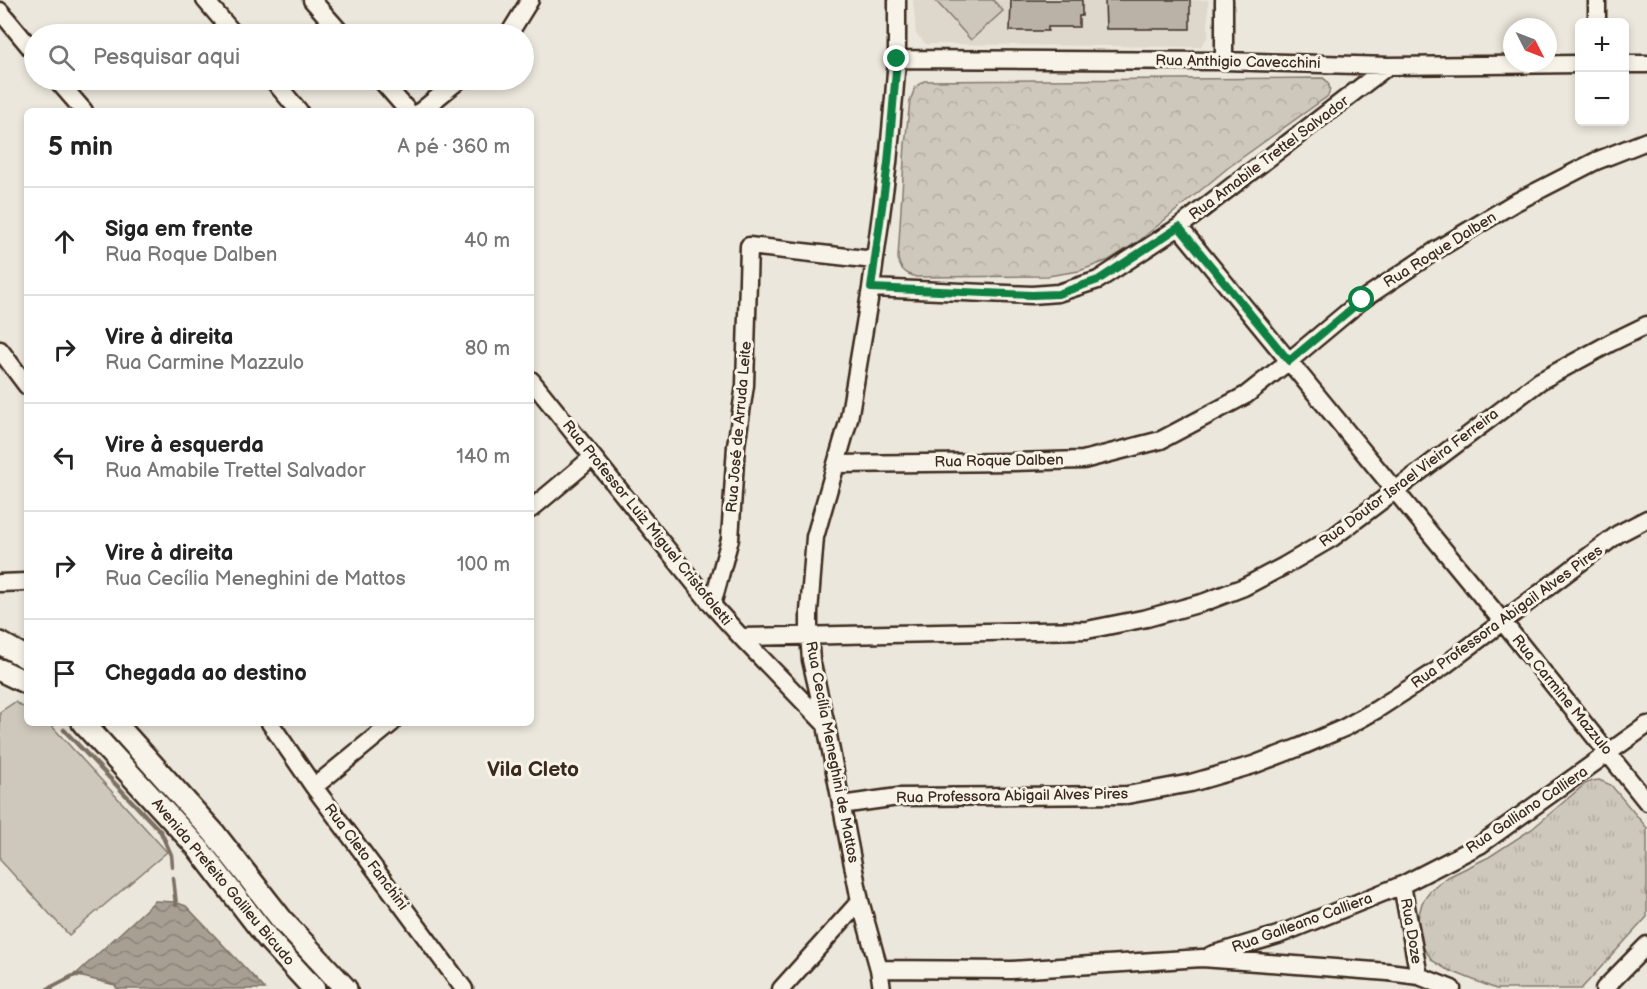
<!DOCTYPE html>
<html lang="pt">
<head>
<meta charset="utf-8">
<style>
  body { margin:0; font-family:"Balsamiq Sans",sans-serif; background:#f6f6f6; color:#222 }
  .controls { position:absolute; right:18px; top:18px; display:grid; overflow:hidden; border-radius:9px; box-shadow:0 3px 9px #0003 }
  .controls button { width:54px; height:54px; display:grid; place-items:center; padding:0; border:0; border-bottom:2px solid #e0e0e0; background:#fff; color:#222; font:30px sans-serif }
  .compass { position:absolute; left:1503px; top:18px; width:54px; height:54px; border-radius:50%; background:#fff; box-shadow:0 3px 9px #0003; rotate:132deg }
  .stop { position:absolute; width:18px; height:18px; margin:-14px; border:4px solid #0b8043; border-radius:50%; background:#fff }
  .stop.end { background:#0b8043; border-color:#fff; box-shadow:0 2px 6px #0008 }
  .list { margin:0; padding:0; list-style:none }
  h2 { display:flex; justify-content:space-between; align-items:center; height:78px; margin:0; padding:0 24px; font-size:26px }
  h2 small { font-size:20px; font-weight:400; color:#767676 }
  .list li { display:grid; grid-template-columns:39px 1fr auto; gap:18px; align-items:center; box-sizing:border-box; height:108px; padding:0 24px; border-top:2px solid #e0e0e0 }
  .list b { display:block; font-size:22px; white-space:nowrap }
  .list p { margin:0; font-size:20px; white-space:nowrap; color:#767676 }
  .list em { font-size:20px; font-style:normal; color:#767676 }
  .icon { flex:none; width:33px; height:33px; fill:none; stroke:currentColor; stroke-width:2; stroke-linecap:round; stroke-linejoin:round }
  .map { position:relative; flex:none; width:1647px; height:989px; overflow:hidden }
  .search { position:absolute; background:#fff; box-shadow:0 3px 9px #0003; left:24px; top:24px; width:510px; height:66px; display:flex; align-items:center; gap:15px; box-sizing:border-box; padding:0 21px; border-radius:33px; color:#767676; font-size:22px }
  .panel { position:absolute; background:#fff; box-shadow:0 3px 9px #0003; left:24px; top:108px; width:510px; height:618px; border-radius:9px }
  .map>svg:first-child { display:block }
  .built { fill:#ddd7cc }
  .grass { fill:url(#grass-tufts); stroke:#84796d; stroke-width:1.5 }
  .park { fill:url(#park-crowns); stroke:#84796d; stroke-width:1.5 }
  .pitch { fill:#cec8bc; stroke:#84796d; stroke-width:1.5 }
  .water { fill:url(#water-waves); stroke:#7c7064; stroke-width:1.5 }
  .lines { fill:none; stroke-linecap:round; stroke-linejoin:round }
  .stream { stroke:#7c7064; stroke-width:4.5 }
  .building { fill:#bab2a7; stroke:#3b2a1e; stroke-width:1.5 }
  .minor-casing { stroke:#3b2a1e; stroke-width:21 }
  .major-casing { stroke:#3b2a1e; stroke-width:26 }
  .minor { stroke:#f7f3e8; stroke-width:16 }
  .major { stroke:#f7f3e8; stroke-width:21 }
  .route { stroke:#0b8043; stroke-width:8 }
  .labels { text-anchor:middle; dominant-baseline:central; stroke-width:6; stroke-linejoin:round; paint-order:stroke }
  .street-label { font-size:15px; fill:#3b2a1e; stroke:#f7f3e8 }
  .district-label { font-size:21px; font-weight:bold; fill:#3b2a1e; stroke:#f7f3e8 }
</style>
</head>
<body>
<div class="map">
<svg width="1647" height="989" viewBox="0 0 1647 989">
  <defs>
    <pattern id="grass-tufts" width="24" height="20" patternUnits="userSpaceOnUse" patternTransform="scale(1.5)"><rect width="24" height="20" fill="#cec8bc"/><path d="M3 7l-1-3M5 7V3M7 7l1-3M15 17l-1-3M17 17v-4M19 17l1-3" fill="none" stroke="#b2aca1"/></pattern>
    <pattern id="park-crowns" width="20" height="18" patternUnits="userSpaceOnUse" patternTransform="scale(1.5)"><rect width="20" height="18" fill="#cec8bc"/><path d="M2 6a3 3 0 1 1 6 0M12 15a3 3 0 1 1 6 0" fill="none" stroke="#b2aca1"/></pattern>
    <pattern id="water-waves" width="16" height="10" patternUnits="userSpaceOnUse" patternTransform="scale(1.5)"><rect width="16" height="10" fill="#a89f93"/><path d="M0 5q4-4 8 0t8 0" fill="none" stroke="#8a8277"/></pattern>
  </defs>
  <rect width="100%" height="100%" fill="#ece7dc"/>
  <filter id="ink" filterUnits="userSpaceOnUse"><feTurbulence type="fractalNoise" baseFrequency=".0167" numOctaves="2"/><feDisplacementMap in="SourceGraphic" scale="12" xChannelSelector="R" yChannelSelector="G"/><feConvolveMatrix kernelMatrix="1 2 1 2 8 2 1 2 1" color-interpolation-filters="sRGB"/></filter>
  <g filter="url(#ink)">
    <path class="built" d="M913 0H1208V37L1200 47 926 44 916 34Z"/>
    <path class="grass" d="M1599 780 1611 785 1647 828V917L1581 989H1496L1446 969 1433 961 1424 949 1418 933V918L1422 903 1430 891 1448 877 1489 857 1532 829 1585 784 1592 781Z"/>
    <path class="park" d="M1323 78C1330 82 1331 90 1328 96L1229 167 1139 241 1109 260 1079 271 1048 276 916 277C905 274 899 268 898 258L905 144 910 101 915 88 924 81Z"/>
    <path class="pitch" d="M935 0H993L1003 11 971 40Z
      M15 702 27 709V723H49L167 852 69 935 0 860V712Z"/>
    <path class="water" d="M155 901 175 902 186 906 265 989H117L115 985 75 975Z"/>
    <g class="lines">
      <path class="stream" d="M64 730 161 832 171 855 172 866
        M173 878 176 905
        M48 989 75 975H81"/>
    </g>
    <path class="building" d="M1011 0H1082V16H1079V27H1048V31H1010Z
      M1105 0H1190V29H1106Z"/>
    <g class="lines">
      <defs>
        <path id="minor" d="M205 0 234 34
          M312 0 342 34
          M1224 0V61
          M0 11 34 52
          M1597 22V0
          M509 34 530 0
          M897 59 1224 61 1388 66 1580 64
          M1624 64H1647
          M57 80 84 111
          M273 80 299 111
          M381 80 408 111
          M421 111 459 80
          M1179 227 1502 621 1647 802
          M871 288 1032 295 1058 293 1098 280 1179 227 1388 66
          M0 350 27 386
          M531 380 712 605 741 637 826 725
          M837 464 1013 462 1083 460 1161 440 1246 395 1289 361 1362 300 1438 249 1514 203 1596 161 1647 141
          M531 509 593 457
          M0 583 27 582
          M712 605 730 539 736 446 745 385 749 246 874 260
          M741 637 1087 630 1147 618 1205 602 1244 587 1284 566 1332 538 1540 381 1612 342 1647 325
          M270 723 314 787 464 989
          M314 787 392 723
          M841 805 898 797 1127 795 1191 783 1253 765 1300 747 1344 728 1376 710 1444 666 1618 534 1647 519
          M1402 885 1419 976
          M1211 955 1278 935 1402 885 1480 845 1647 725
          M879 969 1012 970 1202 958 1388 972 1419 976 1452 989
          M781 989 860 901
          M882 989 879 969 860 901 826 725 811 660 809 635V612L815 537 849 419 871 288 888 163 894 97 897 59V0
          M1604 989 1647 945"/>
        <path id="major" d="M0 643 27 658
          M0 670 27 683
          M83 723 197 847 268 939 314 989
          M115 723 214 833 282 920 346 989"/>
      </defs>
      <use href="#minor" class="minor-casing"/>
      <use href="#major" class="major-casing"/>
      <use href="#minor" class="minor"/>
      <use href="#major" class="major"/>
    </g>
  </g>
  <g class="lines" filter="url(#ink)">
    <path class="route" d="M897 59 888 163 871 288 1032 295 1058 294 1098 280 1179 227 1289 361 1362 300"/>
  </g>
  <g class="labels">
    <g class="street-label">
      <text transform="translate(1238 62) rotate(1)">Rua Anthigio Cavecchini</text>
      <text transform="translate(1269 158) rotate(-37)">Rua Amabile Trettel Salvador</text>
      <text transform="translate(1440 250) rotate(-32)">Rua Roque Dalben</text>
      <text transform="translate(739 427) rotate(-85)">Rua José de Arruda Leite</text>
      <text transform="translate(999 461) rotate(-1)">Rua Roque Dalben</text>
      <text transform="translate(1409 478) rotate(-37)">Rua Doutor Israel Vieira Ferreira</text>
      <text transform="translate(647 523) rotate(51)">Rua Professor Luiz Miguel Cristofoletti</text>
      <text transform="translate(1507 617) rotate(-36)">Rua Professora Abigail Alves Pires</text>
      <text transform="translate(1562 695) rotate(51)">Rua Carmine Mazzulo</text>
      <text transform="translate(832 752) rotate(79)">Rua Cecília Meneghini de Mattos</text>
      <text transform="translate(1012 796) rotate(-1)">Rua Professora Abigail Alves Pires</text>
      <text transform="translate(1527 810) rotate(-34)">Rua Galliano Calliera</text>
      <text transform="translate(366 857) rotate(53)">Rua Cleto Fanchini</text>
      <text transform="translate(223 882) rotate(50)">Avenida Prefeito Galileu Bicudo</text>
      <text transform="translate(1302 923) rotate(-20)">Rua Galleano Calliera</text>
      <text transform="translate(1411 931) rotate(80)">Rua Doze</text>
    </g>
    <g class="district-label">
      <text x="533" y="769">Vila Cleto</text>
    </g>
  </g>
</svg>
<div class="controls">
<button>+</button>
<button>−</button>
</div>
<svg class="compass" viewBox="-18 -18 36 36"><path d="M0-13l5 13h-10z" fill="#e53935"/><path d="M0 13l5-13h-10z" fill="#767676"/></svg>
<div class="stop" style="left:1362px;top:300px"></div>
<div class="stop end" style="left:897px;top:59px"></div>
<div class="search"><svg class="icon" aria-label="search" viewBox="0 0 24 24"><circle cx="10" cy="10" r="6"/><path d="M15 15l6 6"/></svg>Pesquisar aqui</div>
<section class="panel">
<h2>5 min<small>A pé · 360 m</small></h2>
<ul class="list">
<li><svg class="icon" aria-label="ahead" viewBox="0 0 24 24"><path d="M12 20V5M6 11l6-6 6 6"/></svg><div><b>Siga em frente</b><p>Rua Roque Dalben</p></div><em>40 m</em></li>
<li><svg class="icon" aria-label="right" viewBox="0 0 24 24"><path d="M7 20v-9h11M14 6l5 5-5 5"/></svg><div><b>Vire à direita</b><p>Rua Carmine Mazzulo</p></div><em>80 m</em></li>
<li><svg class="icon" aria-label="left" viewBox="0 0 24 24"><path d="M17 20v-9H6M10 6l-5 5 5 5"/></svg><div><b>Vire à esquerda</b><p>Rua Amabile Trettel Salvador</p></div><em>140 m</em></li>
<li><svg class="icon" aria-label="right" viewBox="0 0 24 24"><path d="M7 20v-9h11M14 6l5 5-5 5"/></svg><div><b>Vire à direita</b><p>Rua Cecília Meneghini de Mattos</p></div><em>100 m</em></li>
<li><svg class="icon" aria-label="arrive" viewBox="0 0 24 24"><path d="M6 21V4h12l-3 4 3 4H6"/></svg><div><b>Chegada ao destino</b></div></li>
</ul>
</section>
</div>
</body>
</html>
